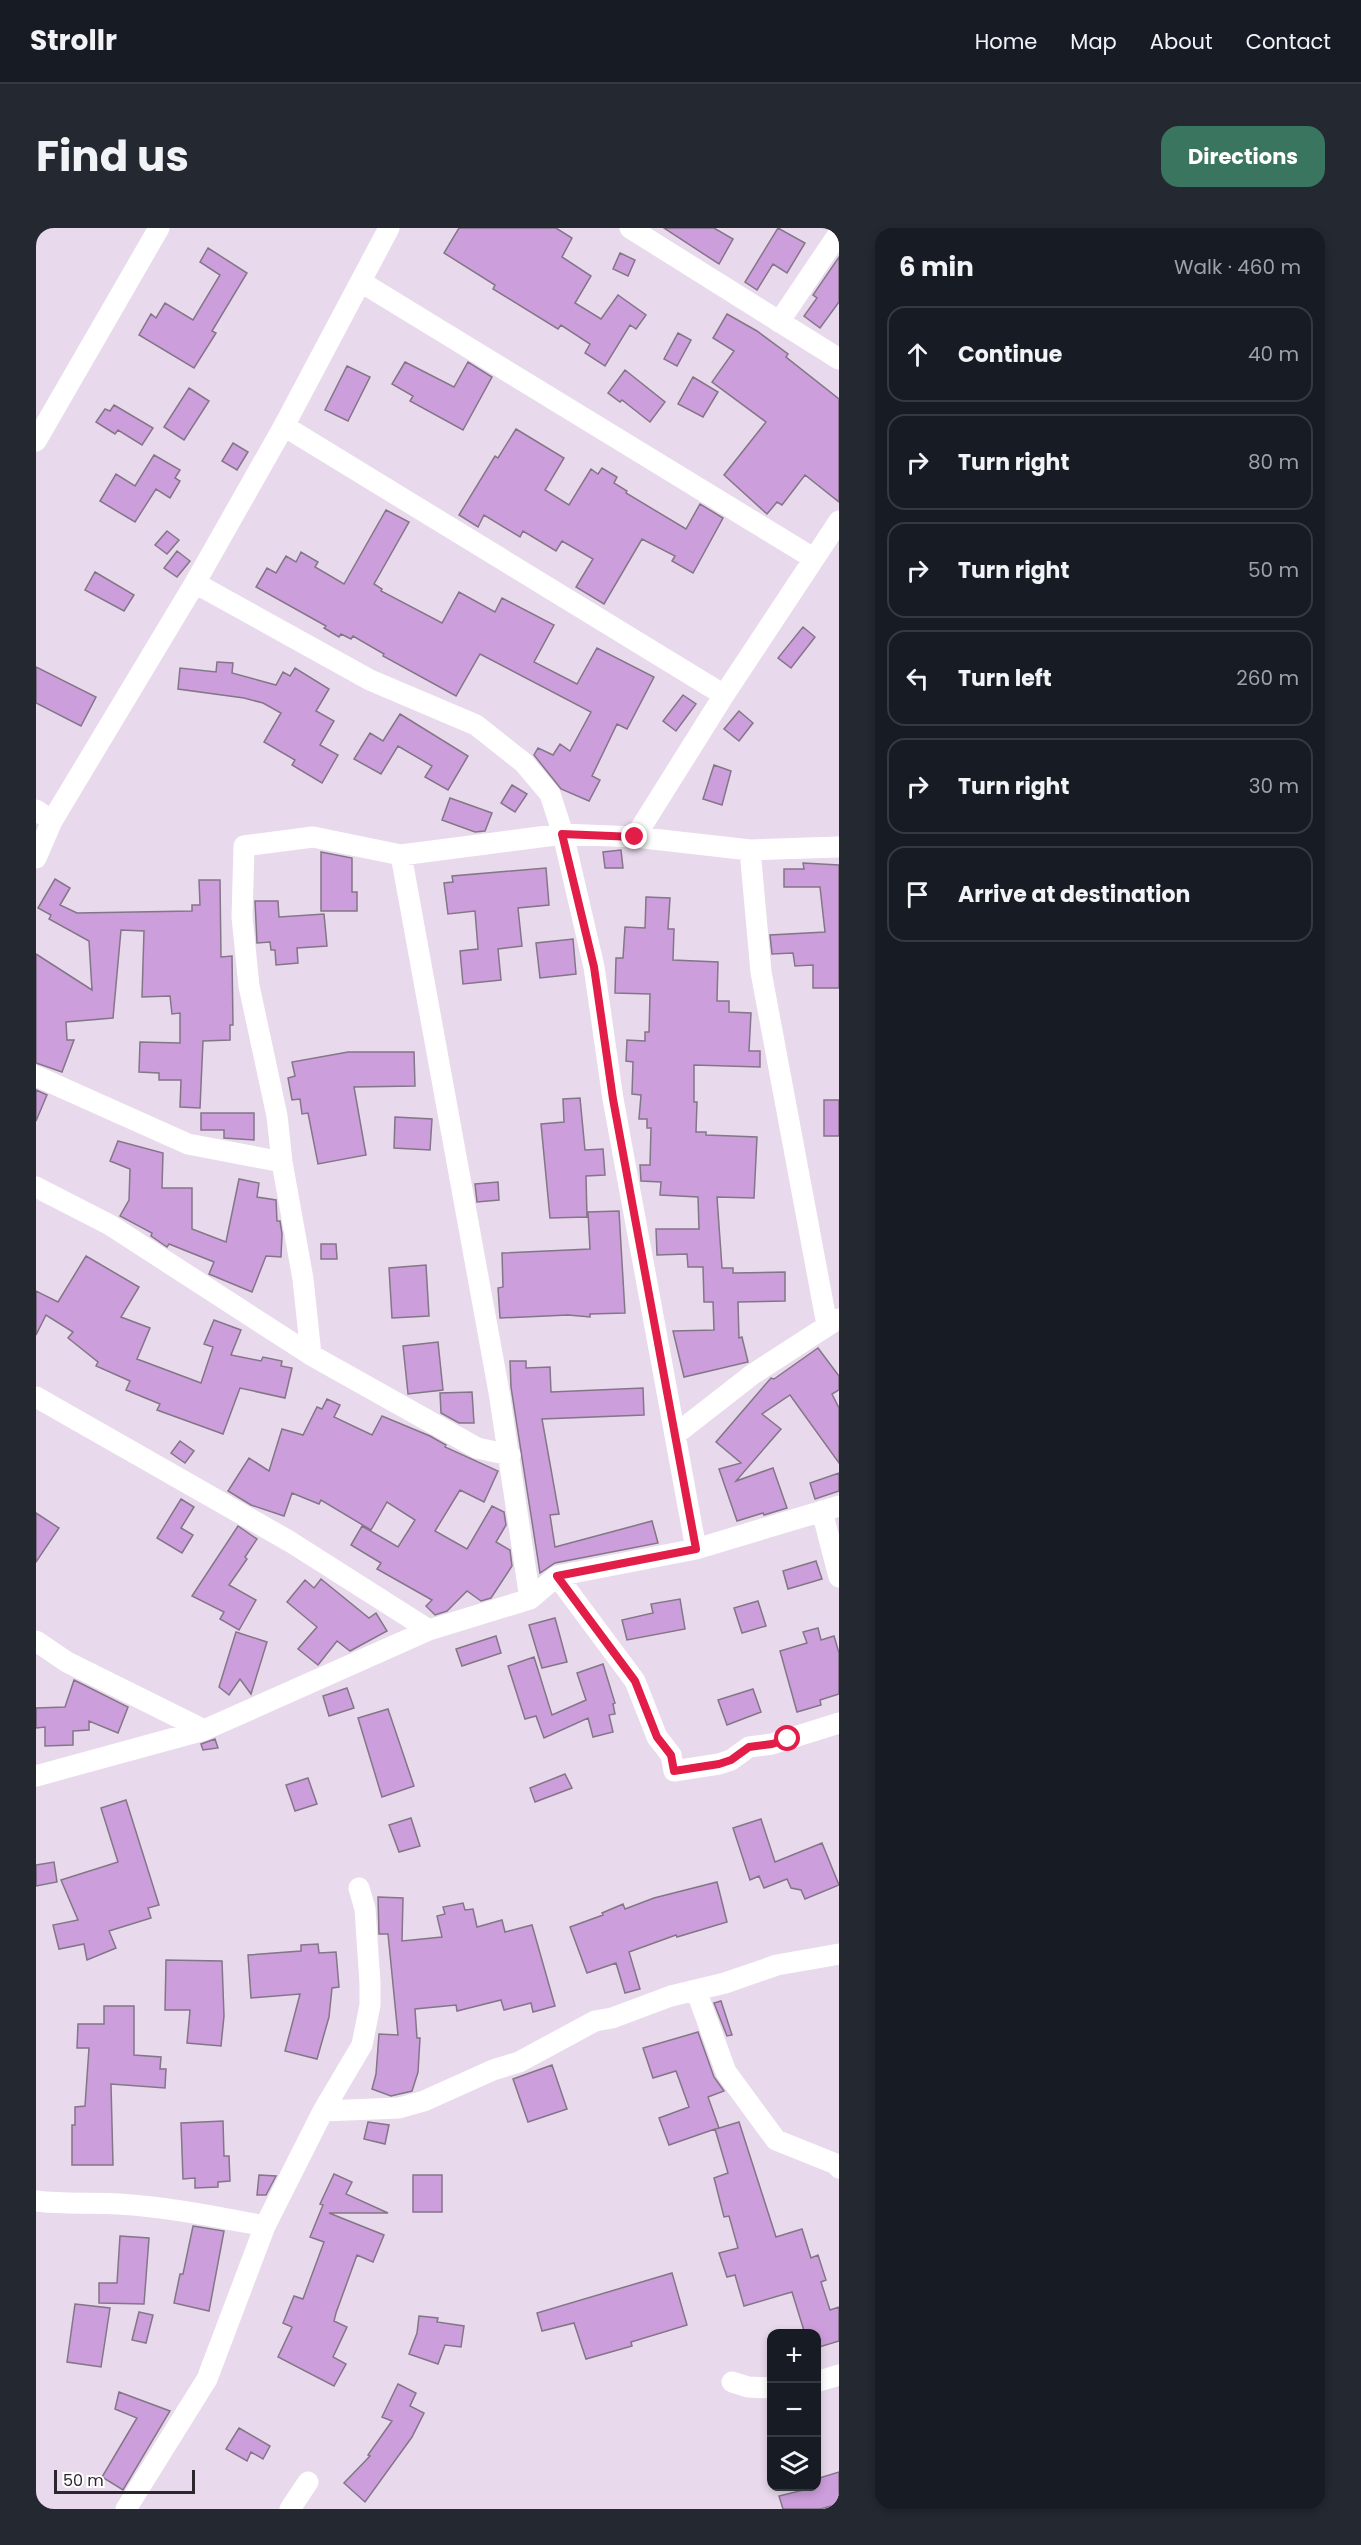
<!DOCTYPE html>
<html lang="en">
<head>
<meta charset="utf-8">
<style>
  body { margin:0; font-family:Poppins,sans-serif; background:#242831; color:#f1f3f6 }
  .controls { position:absolute; right:18px; bottom:18px; display:grid; overflow:hidden; border-radius:12px; box-shadow:0 3px 9px #0003 }
  .controls button { width:54px; height:54px; display:grid; place-items:center; padding:0; border:0; border-bottom:2px solid #363941; background:#171b24; color:#f1f3f6; font:30px sans-serif }
  .scale { position:absolute; left:18px; bottom:15px; width:141px; box-sizing:border-box; padding-left:6px; border:3px solid #2c272e; border-top:0; font-size:16px; line-height:21px; white-space:nowrap; color:#2c272e; -webkit-text-stroke:4px #fff; paint-order:stroke }
  .stop { position:absolute; width:18px; height:18px; margin:-14px; border:4px solid #e11d48; border-radius:50%; background:#fff }
  .stop.end { background:#e11d48; border-color:#fff; box-shadow:0 2px 6px #0008 }
  .list { margin:0; padding:0; list-style:none }
  h2 { display:flex; justify-content:space-between; align-items:center; height:78px; margin:0; padding:0 24px; font-size:26px }
  h2 small { font-size:20px; font-weight:400; color:#9ea1a6 }
  .list li { display:grid; grid-template-columns:39px 1fr auto; gap:18px; align-items:center; box-sizing:border-box; height:96px; margin:0 12px 12px; padding:0 12px; border:2px solid #363941; border-radius:18px }
  .list b { display:block; font-size:22px; white-space:nowrap }
  .list em { font-size:20px; font-style:normal; color:#9ea1a6 }
  .icon { flex:none; width:33px; height:33px; fill:none; stroke:currentColor; stroke-width:2; stroke-linecap:round; stroke-linejoin:round }
  .map { position:relative; flex:none; width:803px; height:2281px; overflow:hidden; border-radius:18px }
  header { display:flex; align-items:center; gap:36px; box-sizing:border-box; height:84px; padding:0 30px; background:#171b24; border-bottom:2px solid #363941 }
  header strong { font-size:28px }
  nav { display:flex; gap:33px; margin-inline-start:auto; font-size:21px }
  .intro { display:flex; align-items:center; justify-content:space-between; box-sizing:border-box; height:144px; padding:0 36px }
  h1 { margin:0; font-size:42px }
  .button { padding:15px 27px; border-radius:18px; background:#3a755f; color:#fff; font-size:21px; font-weight:700 }
  main { display:flex; gap:36px; padding:0 36px }
  aside { flex:1; background:#171b24; border-radius:18px; box-shadow:0 3px 9px #0003 }
  .map>svg:first-child { display:block }
  .building { fill:#cc9edb; stroke:#837687; stroke-width:1.5 }
  .lines { fill:none; stroke-linecap:round; stroke-linejoin:round }
  .minor { stroke:#fff; stroke-width:21 }
  .route { stroke:#e11d48; stroke-width:8 }
</style>
</head>
<body>
<header>
<strong>Strollr</strong>
<nav><a>Home</a><a>Map</a><a>About</a><a>Contact</a></nav>
</header>
<div class="intro"><h1>Find us</h1><a class="button">Directions</a></div>
<main>
<div class="map">
<svg width="803" height="2281" viewBox="0 0 803 2281">
  <rect width="100%" height="100%" fill="#e8daec"/>
  <path class="building" d="M423 0H520L536 10 526 29 555 48 539 75 565 91 582 67 610 87 600 101 594 97 569 138 549 125 554 116 525 97 522 101 457 61 459 57 408 25Z
    M628 0H678L697 11 683 36Z
    M742 0 769 15 751 45 737 36 721 62 709 54Z
    M172 20 211 45 176 103 180 105 158 140 103 107 115 86 120 90 129 75 157 92 184 47 164 34Z
    M584 25 599 32 592 48 577 41Z
    M803 29V74L784 100 768 88 781 70 777 67Z
    M691 86 721 103 752 126 750 129 803 171V274L769 247 746 277 741 274 731 286 688 247 730 194 676 154 698 123 677 110Z
    M642 105 655 112 641 138 628 131Z
    M369 134 418 159 432 134 456 149 427 202 374 173 377 168 356 156Z
    M311 138 334 149 312 193 289 182Z
    M589 142 629 174 614 194 586 172 584 174 572 165Z
    M657 149 682 164 667 189 642 176Z
    M153 160 173 173 148 212 128 199Z
    M78 177 117 200 106 217 82 202 79 206 60 194 69 181 74 183Z
    M480 201 528 230 509 262 533 277 555 241 562 246 566 240 581 249 578 255 591 263 590 265 650 301 664 276 687 290 657 345 636 333 639 328 606 311 568 376 540 359 557 331 526 313 520 323 487 303 484 309 448 287 442 299 423 287 459 228 462 230Z
    M197 215 212 224 201 242 186 233Z
    M118 227 144 242 139 250 144 253 134 270 120 261 99 294 64 273 80 246 99 258Z
    M350 282 373 294 338 356 346 361 345 363 406 395 423 364 459 384 466 370 518 397 498 434 541 456 561 420 618 449 591 501 581 496 556 548 564 552 553 573 525 561 498 527 502 520 517 527 524 516 534 523 555 484 444 426 420 468 347 428 348 426 317 408 315 411 305 406 303 409 288 400 290 398 220 359 231 340 240 345 250 328 260 334 265 324 282 334 279 339 308 356Z
    M131 303 143 312 131 326 119 317Z
    M141 323 154 333 141 349 128 340Z
    M59 344 98 367 88 383 49 362Z
    M767 399 779 409 755 440 742 430Z
    M181 434 197 435 196 445 240 457 247 444 254 448 259 440 293 461 280 483 298 493 284 517 302 527 286 555 256 537 259 532 228 514 245 485 227 475 208 470 142 461 144 440 180 444Z
    M0 439 60 469 45 498 0 475Z
    M647 467 660 476 640 503 627 493Z
    M703 483 717 495 703 513 688 501Z
    M364 486 432 528 412 562 389 549 396 538 362 518 345 546 318 531 334 505 347 513Z
    M678 537 695 543 686 577 667 571Z
    M476 557 491 566 479 584 465 575Z
    M414 570 456 585 449 603 439 604 406 592Z
    M585 622 587 640H569L567 624Z
    M285 624 316 630V664H321V683H285Z
    M767 635 803 637V760H777V737L759 738 757 725 736 726 734 707 789 704 784 659H748V641H768Z
    M510 640 513 677 482 680 486 718 462 721 465 752 427 756 424 723 442 721 439 683 412 686 408 655 417 654 416 648Z
    M19 651 34 660 24 677 41 685 156 683V677H164L163 652H184L185 729 196 728 197 797H194V812L167 813 164 880 144 879 145 852H123V845L103 844 104 814 144 815V785L136 786 134 768 106 769 108 703 85 702 77 790 30 794 31 812H38L26 844 0 835V726L56 762 53 713 13 691 15 687 2 680Z
    M610 669 634 670 632 701H638L637 732 682 734 681 773H693V784L715 785 713 823H724V839L658 837V874H661L660 904H670V907L721 909 718 970 681 969 686 1040H697V1045L749 1044V1073L702 1074 703 1110 706 1109 712 1134 648 1149 637 1103 678 1102 677 1074H668L667 1039H652L651 1026 621 1027 620 1001H663L662 969 624 967 625 954 605 953 604 937H614L615 900H611V891H603L605 867 596 866 597 834 590 833 591 812 609 813V804H613L614 766 579 765 580 730H587L589 699 609 700Z
    M219 673H242L243 689 288 686 291 718 261 720 262 735 240 737 239 722H235L234 714 221 715Z
    M537 711 540 746 504 750 500 715Z
    M312 824H378L379 858 318 859 330 927 282 936 272 885 266 886 264 871 256 872 252 850 259 848 256 834Z
    M0 862 11 867 0 893Z
    M544 870 549 922 567 921 569 947 550 948 551 989 514 990 505 896 528 894 527 871Z
    M788 872H803V908H788Z
    M165 885H218V912L188 910V902H165Z
    M359 889 396 891 394 922 358 920Z
    M82 913 127 925 126 960H156V1001L190 1014 203 951 223 955 221 969 240 972 241 993H244L246 1006 245 1029 230 1028 216 1064 173 1046 178 1034 133 1016 131 1019 115 1008 116 1005 84 988 93 972 94 941 74 933Z
    M462 954 463 972 441 974 439 956Z
    M583 983 589 1085 554 1086V1089L532 1087 464 1090 462 1060 467 1059 466 1025 554 1021 552 984Z
    M285 1016H300L301 1031H285Z
    M50 1028 103 1059 85 1089 114 1100 101 1131 165 1155 177 1119 168 1116 178 1092 205 1102 195 1127 225 1133 227 1129 246 1133 245 1138 256 1140 249 1170 204 1160 187 1206 121 1182 124 1176 90 1162 94 1153 60 1138 62 1134 32 1110 37 1104 10 1087 0 1107V1063L22 1074Z
    M390 1037 393 1088 356 1090 353 1040Z
    M402 1114 407 1162 372 1166 367 1118Z
    M782 1120 803 1148V1162L796 1166 803 1180V1235L754 1167 726 1186 745 1201 700 1253 737 1240 751 1280 728 1287 727 1285 701 1293 683 1241 705 1235 680 1214 735 1150 738 1151Z
    M474 1133H490V1140L514 1139 515 1164 607 1160 608 1187 506 1191 523 1286 514 1287 519 1319 616 1293 622 1315 519 1335 504 1345 475 1159Z
    M436 1164 438 1195H423L405 1185 404 1165Z
    M291 1171 304 1177 298 1189 336 1207 346 1188 394 1208 410 1217 409 1219 462 1243 448 1274 424 1262 399 1303 431 1321 456 1278 468 1284 470 1297 460 1314 474 1322 476 1338 455 1370 445 1373 431 1363 411 1383 399 1387 390 1378 396 1372 341 1341 345 1335 315 1317 326 1298 362 1319 379 1292 351 1274 335 1302 285 1272 283 1276 256 1265 248 1288 215 1277 192 1263 213 1230 233 1243 246 1201 267 1207 281 1179 286 1181Z
    M144 1213 158 1223 149 1235 135 1225Z
    M803 1245V1263L779 1271 774 1255Z
    M145 1271 158 1279 145 1300 157 1307 146 1325 121 1310Z
    M0 1285 23 1300 0 1334Z
    M202 1298 221 1311 209 1329 211 1331 193 1357 220 1372 203 1402 184 1391 188 1384 156 1368Z
    M780 1333 786 1351 752 1361 747 1343Z
    M285 1351 333 1390 340 1385 351 1403 314 1423 301 1413 282 1437 262 1421 281 1399 251 1374 269 1352 278 1360Z
    M644 1371 649 1401 591 1412 586 1392 617 1385 615 1376Z
    M722 1373 730 1398 706 1405 698 1380Z
    M519 1390 531 1434 506 1440 493 1397Z
    M782 1400 785 1412 798 1408 803 1425V1466L784 1472 785 1477 761 1484 744 1423 771 1415 767 1404Z
    M200 1404 231 1414 215 1466 204 1451 193 1467 183 1459Z
    M460 1408 465 1425 426 1438 420 1421Z
    M498 1429 516 1487 550 1472 541 1445 567 1436 579 1475 577 1476 579 1486 573 1487 577 1504 557 1509 552 1490 508 1510 500 1488 489 1491 472 1438Z
    M38 1452 92 1479 82 1505 53 1493V1502L37 1503V1517L9 1518V1499L0 1500V1480L29 1479Z
    M311 1460 318 1480 293 1488 287 1468Z
    M717 1461 725 1484 691 1497 682 1472Z
    M352 1481 378 1558 346 1569 322 1490Z
    M179 1511 182 1520 167 1522 165 1516Z
    M529 1546 536 1560 499 1574 494 1560Z
    M272 1550 281 1576 259 1583 250 1557Z
    M90 1572 123 1677 112 1680 115 1690 73 1703 80 1720 51 1732 48 1716 23 1721 17 1697 42 1692 25 1652 82 1634 65 1580Z
    M375 1590 384 1618 363 1624 353 1597Z
    M725 1591 739 1634 786 1615 803 1657 769 1671 765 1662 755 1660 751 1651 728 1660 723 1648 714 1652 697 1600Z
    M18 1634 21 1654 0 1658V1637Z
    M681 1654 691 1694 641 1709 640 1707 593 1724 604 1761 589 1765 580 1735 551 1745 534 1699 567 1687 566 1685 587 1676 589 1681 618 1670Z
    M342 1669 367 1670 366 1713 406 1709 401 1688 409 1686 407 1679 427 1675 429 1682 437 1681 441 1699 466 1692 469 1704 496 1697 519 1778 497 1784 495 1775 468 1782 465 1772 421 1783 420 1777 379 1781 381 1810H384L382 1844 376 1863 355 1868 336 1861 340 1846 343 1806 362 1807 352 1706H343Z
    M282 1716 283 1725 300 1724 303 1759 296 1760 293 1789 281 1831 249 1823 264 1766 215 1770 212 1727 265 1723V1717Z
    M130 1732 186 1733 188 1788 185 1818 151 1815 154 1782H129Z
    M685 1773 696 1807 691 1808 678 1775Z
    M68 1778H98V1827L125 1829 124 1841H130L129 1860 75 1856 77 1937H36V1897H39V1879L49 1878 53 1820H41L42 1796H68Z
    M662 1804 678 1849 688 1863 672 1869 683 1900 680 1901 703 1894 740 2009 766 2001 775 2030 782 2027 790 2052 785 2054 794 2082 803 2079V2113L780 2120V2106H769L756 2064 708 2078 699 2047 691 2049 683 2025 702 2020 693 1988 688 1989 678 1950 692 1945 679 1901 633 1917 623 1890 653 1879 640 1843 617 1850 607 1820Z
    M516 1837 531 1881 492 1894 477 1851Z
    M187 1893 188 1928H193L194 1953 182 1954V1959L159 1960V1950L147 1951 145 1895Z
    M332 1894 353 1897 349 1916 328 1911Z
    M298 1946 316 1954 310 1966 352 1985H293L348 2007 337 2034 321 2027 300 2085 298 2093 311 2099 297 2129 310 2136 298 2158 242 2129 256 2099 247 2095 258 2068 267 2071 288 2014 274 2009 287 1977 284 1976Z
    M223 1947 240 1948 230 1967H221Z
    M377 1947H406V1984H377Z
    M157 1998 188 2003 173 2083 138 2075 144 2046H147Z
    M84 2008 113 2010 108 2076 63 2075V2055H81Z
    M636 2045 651 2097 595 2114 596 2118 550 2131 538 2095 506 2103 501 2085Z
    M39 2076 74 2080 65 2139 31 2134Z
    M103 2084 117 2087 110 2115 96 2112Z
    M383 2088 402 2090 401 2094 428 2098 425 2119 409 2117 402 2136 373 2126 381 2105Z
    M362 2156 380 2165 374 2178 388 2185 376 2209 329 2274 308 2255 334 2228 332 2227 356 2193 346 2189Z
    M83 2164 134 2183 87 2262 66 2249 101 2190 79 2181Z
    M203 2200 234 2218 227 2231 215 2224 211 2233 190 2221Z
    M803 2244V2276L784 2281H747L743 2268 780 2259V2251Z"/>
  <g class="lines">
    <path class="minor" d="M594 0 803 131
      M325 54 777 330
      M743 94 803 5
      M248 198 688 467
      M0 213 123 0
      M159 355 334 452 440 497 488 535 514 566 527 606 558 739 577 871 660 1321
      M0 582 16 593
      M599 609 688 467 803 293
      M714 622 725 744 791 1097
      M365 627 463 1164 494 1371
      M0 630 16 593 159 355 248 198 353 0
      M0 848 152 916 246 934
      M0 959 74 997 275 1127 441 1220 474 1227
      M275 1127 267 1051 246 934 241 888 213 758 206 689 208 618 277 609 365 627 527 606 599 609 714 622 803 619
      M0 1169 253 1313 393 1402
      M640 1206 717 1146 802 1091
      M786 1283 803 1349
      M521 1348 599 1453 621 1509 635 1527 638 1543 683 1536 695 1532 713 1519 736 1516 803 1495
      M0 1413 31 1434 168 1502
      M0 1548 168 1502 393 1402 494 1371 521 1348 660 1321 803 1278
      M660 1762 690 1844 740 1912 800 1936 803 1940
      M287 1883 363 1880 388 1873 457 1842 483 1834 559 1793 576 1790 635 1768 689 1755 741 1737 803 1726
      M0 1973C28 1977 55 1974 83 1976 133 1979 181 1989 229 1998
      M696 2154 712 2159 736 2160
      M780 2154 803 2147
      M90 2281 171 2151 229 1998 287 1883 326 1817 334 1777V1755L329 1681 323 1660
      M254 2281 272 2254"/>
  </g>
  <g class="lines">
    <path class="route" d="M599 609 526 606 558 739 577 871 660 1321 521 1348 599 1453 621 1509 635 1527 638 1543 683 1536 695 1532 713 1519 736 1516 752 1511"/>
  </g>
</svg>
<div class="controls">
<button>+</button>
<button>−</button>
<button><svg class="icon" aria-label="layers" viewBox="0 0 24 24"><path d="M12 4l9 5-9 5-9-5zM3 14l9 5 9-5"/></svg></button>
</div>
<div class="scale">50 m</div>
<div class="stop" style="left:752px;top:1511px"></div>
<div class="stop end" style="left:599px;top:609px"></div>
</div>
<aside>
<h2>6 min<small>Walk · 460 m</small></h2>
<ul class="list">
<li><svg class="icon" aria-label="ahead" viewBox="0 0 24 24"><path d="M12 20V5M6 11l6-6 6 6"/></svg><div><b>Continue</b></div><em>40 m</em></li>
<li><svg class="icon" aria-label="right" viewBox="0 0 24 24"><path d="M7 20v-9h11M14 6l5 5-5 5"/></svg><div><b>Turn right</b></div><em>80 m</em></li>
<li><svg class="icon" aria-label="right" viewBox="0 0 24 24"><path d="M7 20v-9h11M14 6l5 5-5 5"/></svg><div><b>Turn right</b></div><em>50 m</em></li>
<li><svg class="icon" aria-label="left" viewBox="0 0 24 24"><path d="M17 20v-9H6M10 6l-5 5 5 5"/></svg><div><b>Turn left</b></div><em>260 m</em></li>
<li><svg class="icon" aria-label="right" viewBox="0 0 24 24"><path d="M7 20v-9h11M14 6l5 5-5 5"/></svg><div><b>Turn right</b></div><em>30 m</em></li>
<li><svg class="icon" aria-label="arrive" viewBox="0 0 24 24"><path d="M6 21V4h12l-3 4 3 4H6"/></svg><div><b>Arrive at destination</b></div></li>
</ul>
</aside>
</main>
</body>
</html>
